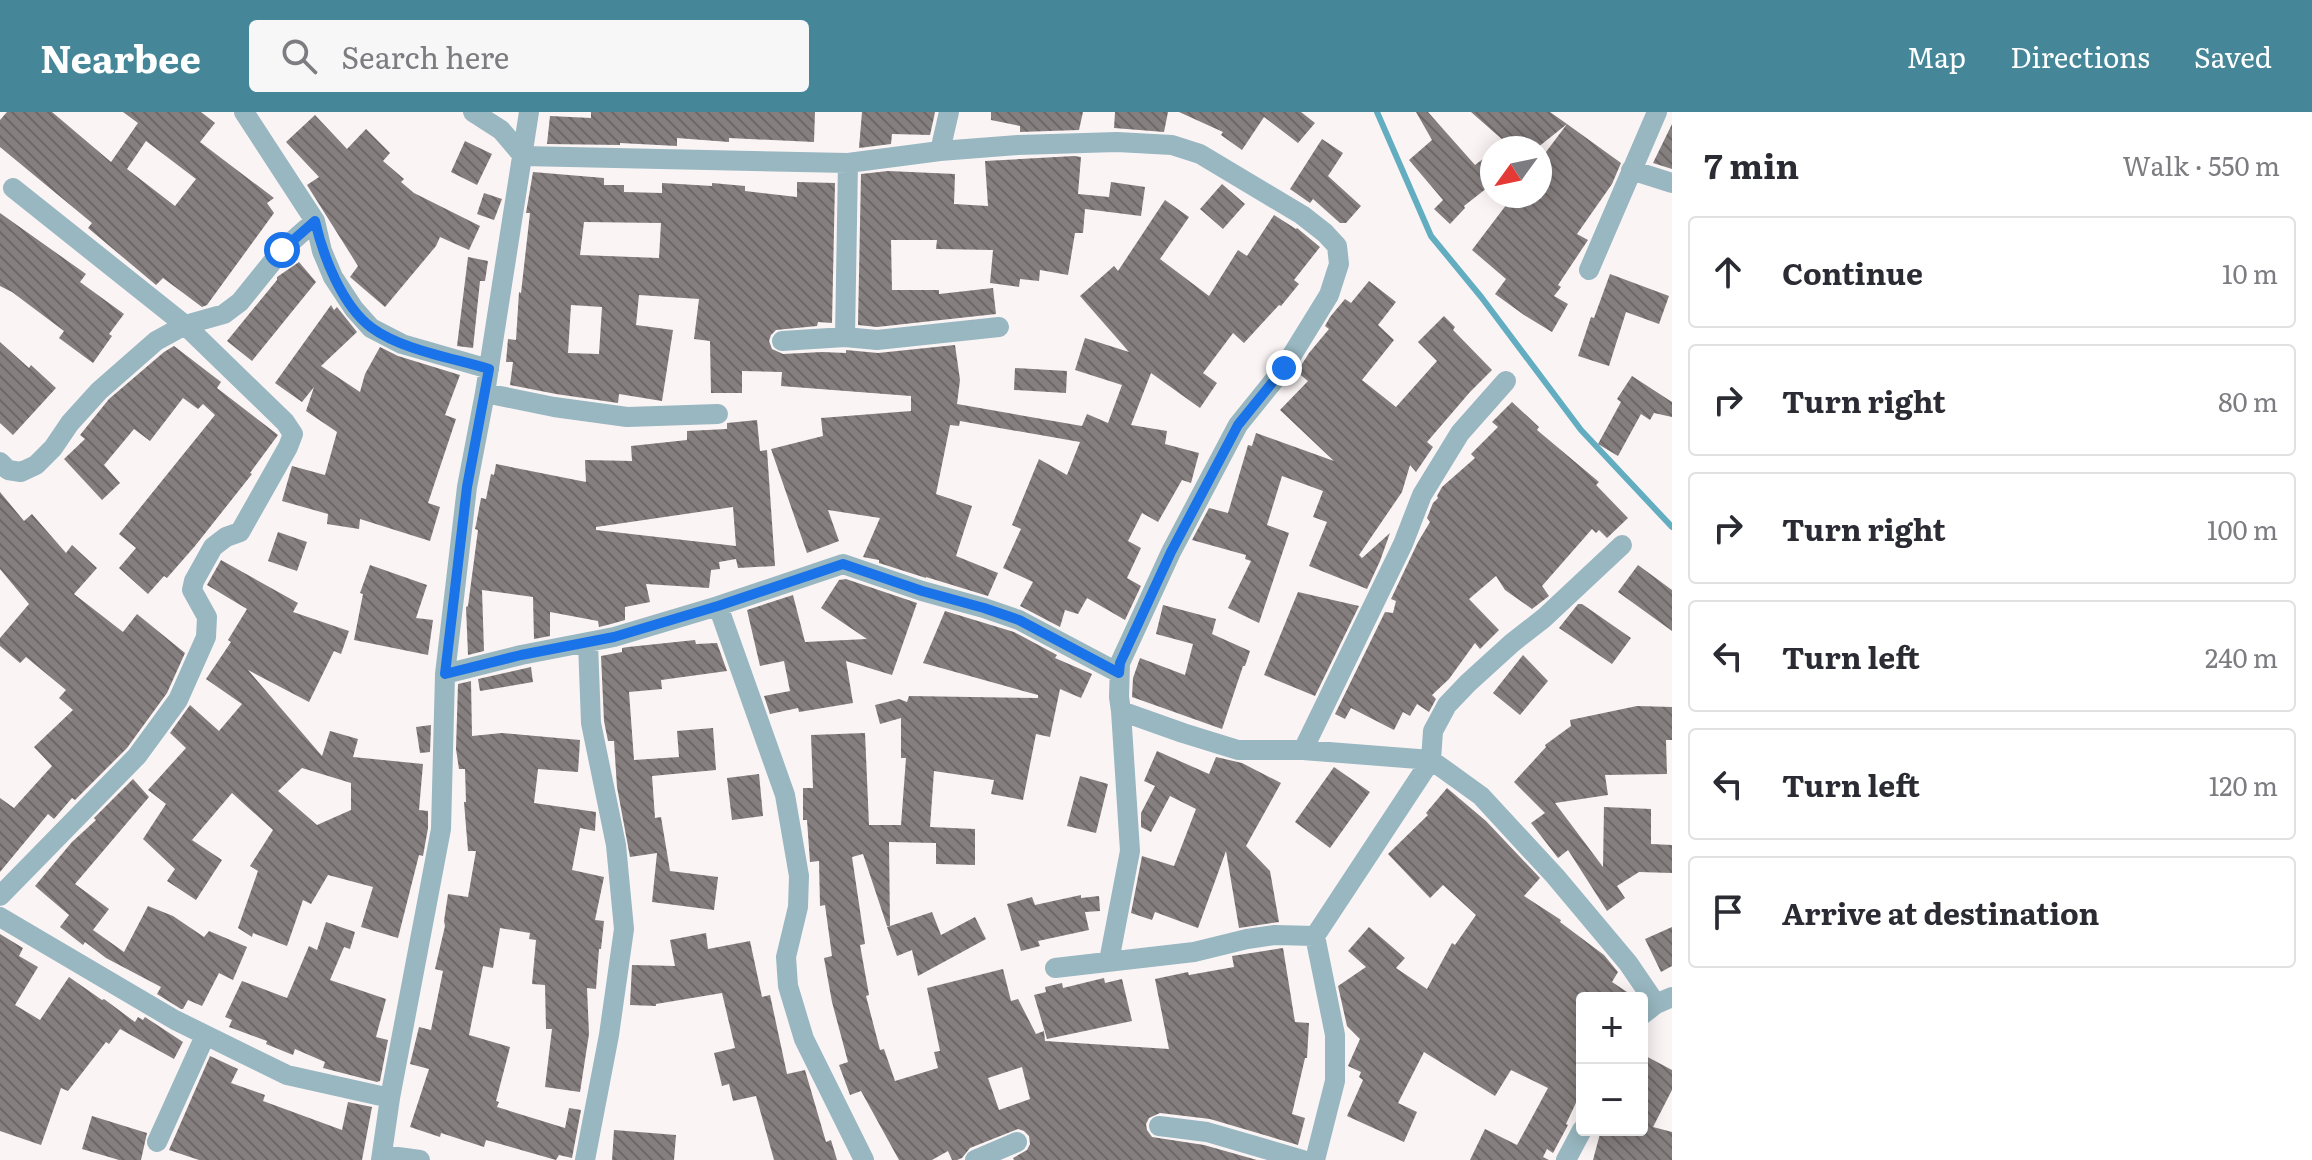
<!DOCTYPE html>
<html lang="en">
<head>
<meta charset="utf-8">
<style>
  body { margin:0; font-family:Literata,serif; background:#f7f7f7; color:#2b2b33 }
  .controls { position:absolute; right:24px; bottom:24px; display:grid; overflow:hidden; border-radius:8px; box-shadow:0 4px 20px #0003 }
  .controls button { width:72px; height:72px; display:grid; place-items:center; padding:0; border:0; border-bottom:2px solid #e1e1e2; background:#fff; color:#2b2b33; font:40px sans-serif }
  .compass { position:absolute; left:1480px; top:24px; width:72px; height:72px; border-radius:50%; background:#fff; box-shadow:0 4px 20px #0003; rotate:237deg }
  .stop { position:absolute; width:24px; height:24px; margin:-18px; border:6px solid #1a73e8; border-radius:50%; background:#fff }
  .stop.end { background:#1a73e8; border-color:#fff; box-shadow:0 2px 8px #0008 }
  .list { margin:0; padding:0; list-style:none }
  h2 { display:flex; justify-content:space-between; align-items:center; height:104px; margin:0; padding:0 32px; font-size:34px }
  h2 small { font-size:26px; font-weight:400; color:#7c7c81 }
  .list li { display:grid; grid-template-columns:52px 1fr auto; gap:24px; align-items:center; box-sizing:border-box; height:112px; margin:0 16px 16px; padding:0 16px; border:2px solid #e1e1e2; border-radius:8px }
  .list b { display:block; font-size:30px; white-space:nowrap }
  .list em { font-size:26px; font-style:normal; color:#7c7c81 }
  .icon { flex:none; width:44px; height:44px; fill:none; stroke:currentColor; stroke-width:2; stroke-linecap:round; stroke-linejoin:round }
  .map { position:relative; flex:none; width:1672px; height:1048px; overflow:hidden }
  header { display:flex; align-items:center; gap:48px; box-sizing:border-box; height:112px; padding:0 40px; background:#458799; color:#fff }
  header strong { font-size:38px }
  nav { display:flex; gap:44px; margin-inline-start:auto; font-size:28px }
  .search { width:560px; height:72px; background:#f7f7f7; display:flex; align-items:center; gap:20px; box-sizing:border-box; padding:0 28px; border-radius:8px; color:#7c7c81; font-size:30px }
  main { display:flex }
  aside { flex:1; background:#fff }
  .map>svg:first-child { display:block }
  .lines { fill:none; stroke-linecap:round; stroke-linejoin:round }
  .stream { stroke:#63adc1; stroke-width:6 }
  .building { fill:url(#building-back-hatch); fill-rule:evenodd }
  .minor { stroke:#98b7c0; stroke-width:20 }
  .route { stroke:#1a73e8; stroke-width:10 }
</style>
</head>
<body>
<header>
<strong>Nearbee</strong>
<div class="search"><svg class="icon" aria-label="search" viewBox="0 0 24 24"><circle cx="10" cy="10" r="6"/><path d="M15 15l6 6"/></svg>Search here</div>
<nav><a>Map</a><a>Directions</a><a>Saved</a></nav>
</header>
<main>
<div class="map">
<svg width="1672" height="1048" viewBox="0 0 1672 1048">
  <defs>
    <pattern id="building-back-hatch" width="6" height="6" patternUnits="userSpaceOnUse" patternTransform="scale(2)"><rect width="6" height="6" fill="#867f80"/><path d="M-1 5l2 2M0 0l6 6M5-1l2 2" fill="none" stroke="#6d6768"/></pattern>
  </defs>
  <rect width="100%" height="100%" fill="#fbf4f5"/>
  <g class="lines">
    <path class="stream" d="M1377 0 1431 124 1482 186 1581 318 1672 415"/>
  </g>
  <path class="building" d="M7 0H52L111 50 138 11 123 0H201L215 11 200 30 274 86 267 91 274 101 207 193 202 195 163 166 156 173 88 116 92 111 0 35V8ZM146 29 196 67 175 94 127 57Z
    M591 0H815L814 30 729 26V30L677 26V34L620 31V33L547 32 550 4 591 6Z
    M862 0H935L934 5 930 23 892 22 891 32 859 36Z
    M991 0H1083L1079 18 1020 20V14L991 8Z
    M1115 0H1168L1164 20 1114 16Z
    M1179 0H1301L1315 11 1298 31 1264 5 1242 38 1221 23 1223 20Z
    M1416 0H1428L1475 53 1492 40V72L1464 94 1465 96 1450 112 1434 97 1443 88 1409 48 1432 28Z
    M1471 0H1550L1567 12 1537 36H1512Z
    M315 3 347 37 366 17 390 41 383 49 404 67 401 70 414 81 480 114 469 138 440 125 436 134 385 195 350 165 358 154 307 73 319 65 286 30Z
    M1567 12 1621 51 1612 72 1577 122 1588 128 1558 173 1561 175 1554 184 1568 192 1552 220 1524 203 1495 182 1506 167 1472 138 1513 84H1540V48Z
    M1672 12V57L1653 51Z
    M1322 27 1343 41 1328 64 1361 94 1346 111H1340L1313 87 1310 91 1290 77Z
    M465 29 492 42 477 73 451 60Z
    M1074 44 1081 45 1078 82 1109 85 1111 70 1145 75 1141 104 1085 97 1083 121H1075L1068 163 1040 158 1039 169 1020 167 1019 175 990 171 993 138 936 137 937 128H891L892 178H939V182L993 176 996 202 877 215 858 213 861 62 888 59 955 62 954 92 988 94 985 49Z
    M533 60 604 66V73H624V80L662 81V71L712 74V71L745 74V79L797 85V70L835 71 832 211 818 210 817 214 776 218 771 223 769 229 772 237 783 242 822 240 846 241V238L878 241 955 233 960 268 957 292 1082 314 1087 302 1108 311 1122 273 1075 258 1085 226 1129 240 1080 184 1114 154 1118 159 1165 88 1189 105 1160 147 1209 184 1238 138 1247 144 1274 103 1296 117 1297 116 1320 135 1294 168 1299 172 1281 194 1279 193 1244 231 1233 221 1203 261 1217 271 1200 296 1151 261 1131 313 1167 319 1165 332 1199 341 1191 371 1182 368 1158 410 1142 401 1128 429 1141 436 1127 466 1141 474 1125 508 1087 486 1078 502 1065 498 1060 515 1020 494 1033 470 1003 456 1021 417 1012 413 1039 347 1067 363 1080 330 960 309 959 314 950 313 936 382 972 394 956 444 998 461 988 484 926 465V466L879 451V448L863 445 880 406 828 398 839 429 807 441 771 337 823 324 821 306 911 299V284L781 274 782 260 742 259V281H711L710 229 694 227 699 187 639 183 636 213 673 218 662 289 619 282 618 291 556 282 510 273 513 250H506L508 227 516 228 519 180 521 181 530 101H526ZM584 110 661 111 659 146 580 143ZM571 193 602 195 599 242 568 241Z
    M1222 72 1245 92 1223 117 1200 97Z
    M484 81 502 87 494 108 477 102Z
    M0 101 86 162 80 170 124 202 109 222 112 224 93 251 59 226 64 219 12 180 0 174Z
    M468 145 488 149 485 169H480L473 236 457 234Z
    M299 150 316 170 252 249 227 229 277 168V165Z
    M1610 162 1669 184 1659 212 1626 200 1609 254 1578 244 1591 205 1594 206Z
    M1369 169 1396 190 1378 213 1394 228 1362 268 1396 295 1437 249 1418 230 1444 204 1455 215 1453 218 1492 258 1470 280 1427 330 1433 335 1416 360 1410 353 1402 380 1359 443 1362 446 1390 421 1380 449 1367 477 1309 454 1327 410 1313 405 1323 379 1282 364 1267 413 1289 421 1259 511 1228 496 1251 449 1245 447 1246 443 1192 428 1209 396 1228 401 1248 333 1252 334 1256 321 1334 349 1280 298 1308 269 1297 260 1309 241 1329 217 1325 214 1330 205 1345 187 1351 191Z
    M331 193 334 198 337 195 357 220 321 254 360 280 365 262 380 235 398 244 460 263 445 303 456 307 428 391 440 395 430 429 360 407 359 417 327 412 328 402 282 389 292 354 325 363 337 320 306 299 314 275 302 290 275 271Z
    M0 230 29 256 31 253 56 276 13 323 0 311Z
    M174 234 221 270 217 276 278 323 250 361 252 362 195 434 167 466 164 464 148 482 119 456 136 436 119 422 215 303 203 292 198 297 183 286 150 329 134 317 104 353 120 371 102 388 64 347 85 327 80 323 109 287 164 240Z
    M1015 256 1067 259 1066 281 1014 278Z
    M1632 264 1672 290V305L1654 301 1650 308 1641 302 1618 344 1598 332 1621 290 1617 287Z
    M1512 290 1539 315 1537 318 1599 370 1596 373 1628 406 1607 426 1599 418 1596 421 1592 417 1542 474 1549 484 1532 497 1505 478 1496 464 1469 487 1499 518 1480 537 1475 531 1449 567 1432 583 1436 587 1429 600 1417 592 1410 604 1403 600 1394 618 1351 596 1345 607 1335 602 1385 500 1393 501 1396 489 1391 487 1418 430 1430 410 1427 406 1433 391 1438 386 1437 384 1442 375 1475 346 1471 342 1498 315 1492 310Z
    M757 308 760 339 767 338 775 454 738 456 736 447 719 450 720 457 711 458 709 476 646 472 650 490 625 495V508L611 512 599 515 598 509 550 500V524L534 527 533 485 482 478 484 539 468 543 466 495 468 494 478 418 475 417 476 413 481 386 486 387 491 362 494 363 496 352 586 370 585 348 632 349 631 334 687 328V319L727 317V311ZM733 395 736 434 596 418V415Z
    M0 380 24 409 32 402 66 441 72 433 97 456 74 482 123 520 137 502 185 541 167 581 127 636 75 688 72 686 54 707 48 702 0 760V686L14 696 52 654 34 635 73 598 59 586 66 578 26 545 20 551 0 534V526L29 492 0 457Z
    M278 420 307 430 297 459 268 449Z
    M221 448 298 491 293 500 349 519 341 542 334 539 309 590 248 558 322 644 330 619 358 627 353 645 423 652 419 698 428 699V716L423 744 419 743 398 826 361 815 373 775 328 763 311 792 303 788 287 834 253 821 252 825 238 816 258 759 250 754 273 718 232 681 192 728 222 748 196 788 167 769 175 757 143 727 166 692 148 678 186 636 170 621 190 593 219 619 242 592 206 567 231 530 228 528 247 497 207 473ZM302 656 351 671V698L317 713 278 679Z
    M370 453 427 473 416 506 433 508 428 543 354 528 363 482 360 481Z
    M1638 453 1672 478V519L1618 480Z
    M846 467 917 491 892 563 846 549 853 591 799 600 798 596 770 602 764 584 790 579 784 549 760 554 747 498 793 483 805 530 867 527 821 496 839 468Z
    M1298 480 1359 494 1315 584 1264 563Z
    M1578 492H1582L1631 526 1612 552 1559 516Z
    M1163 493 1216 507 1212 522 1250 539 1245 554H1243L1222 617 1132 585 1133 566 1140 546 1185 563 1193 532 1156 522Z
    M945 499 1014 520 1057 543 1055 546 1092 562 1081 586 1060 577 1050 625 1036 622 1023 688 991 682 994 668 934 659 930 715 975 717V753L936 752V731L889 730 890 814H887L863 742 852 745 865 832 860 833 869 883 866 884 880 938 884 937 895 969 938 956 934 940 940 939 927 876 1003 857 1011 889 1018 887 1036 922 1044 919 1045 929 1169 937 1155 867 1188 860 1189 863 1234 855 1232 844 1283 836 1295 910 1309 911 1307 946H1305L1292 1002 1305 1006 1298 1033 1210 1007 1160 1001 1149 1006 1146 1012 1147 1018 1152 1025 1204 1033 1257 1048H1014L1013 1046 1027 1038 1030 1032 1029 1024 1024 1019 1018 1017 970 1036 962 1046 957 1048H952L948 1039 932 1048H899L861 979 850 983 839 953 848 950 832 890 824 846 832 844 825 793 820 794 819 749 810 750 807 708H803V676H813L811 623 865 621 869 713H901L906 646H901V606L880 612 875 593 899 587 907 590 909 584 1038 586V583L923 551ZM1022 955 1030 987 999 998 988 966Z
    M695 528 696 532 717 531 727 559 661 568 662 577 629 580 634 648 679 645 677 619 713 616 716 658 652 664 655 706 661 705 670 759 718 765 714 798 652 790 657 741 630 745 617 675 614 629H608L604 609 601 544 622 540V536L628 535Z
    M1523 543 1548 569 1520 603 1493 581Z
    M531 555 533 570 480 579 478 567Z
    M471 569 472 624 502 621 580 628 578 660 538 657 534 691 596 700 595 719 580 716 572 758 604 765 595 808 604 809 601 837H599L596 877 587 876 589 922 580 980 545 975 552 917H546L545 873 532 872 536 828 529 827 530 821 500 816 493 856 483 854 469 923 510 935 496 989 499 990 497 995 565 1016 569 996 581 998 572 1046 559 1043 556 1048 486 1028 484 1035 441 1021 440 1025 410 1015 429 957 410 952 419 915 431 918 443 859 435 857 445 814 444 809 448 782 468 785 476 739H468L464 690H466L465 657H459L456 637 458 572Z
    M1637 594 1672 595V628H1666L1667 662 1605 663 1608 683 1555 691 1603 755 1604 695 1651 697V732L1672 733V761L1639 760 1617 774 1625 786 1607 799 1568 738 1558 746 1531 711 1545 701 1514 670 1546 635 1545 633 1571 614 1570 608Z
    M431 613 430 640 420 641 416 615Z
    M1157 639 1209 662 1216 645 1242 651 1281 671 1246 734 1270 759 1279 810 1239 816 1226 739 1198 816 1155 800 1152 808 1131 801 1142 744 1174 754 1196 697 1170 684 1151 720 1141 715V701L1155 674 1144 669Z
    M1334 655 1370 680 1330 736 1295 710Z
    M759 662 763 704 732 708 727 666Z
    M1080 664 1108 672 1096 721 1067 714Z
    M133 667 149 685 75 772 109 797 93 818 124 840 148 794 173 804 204 825 209 819 247 835 233 868 219 861 202 894 188 888 183 897H181L157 882 161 875 106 846 85 830 83 833 60 815 69 803 35 774 72 730 96 708 94 706Z
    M1447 676 1486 709 1540 766 1524 784 1561 808 1560 810 1604 843 1618 860 1612 870 1636 886H1582V978L1566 1012 1568 1013 1553 1041 1547 1037 1543 1045 1549 1048H1470L1485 1017 1517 1033 1548 976 1511 958 1495 984 1424 940 1398 991 1417 1000 1404 1030 1347 1004 1363 968 1359 965 1361 960 1348 954 1360 927 1347 914 1338 874 1366 855 1348 839 1369 815 1405 846 1396 856 1427 877 1452 831 1455 833 1476 803 1443 773 1430 786 1388 742 1428 703 1426 701Z
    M1081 783V786L1099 784 1100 799 1085 800 1089 818 1038 829 1040 834 1021 839 1007 792 1032 785 1035 793Z
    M932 800 941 823 975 805 986 827 918 864 912 838 897 844 887 815Z
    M326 810 355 820 350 837 344 835 330 868 386 887 376 925 388 928 380 969 377 970 323 956 325 950 295 937 293 943 266 932 267 929 229 915 232 908 225 905 242 869 287 886 309 834 317 838Z
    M1672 815V854L1661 860 1645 827Z
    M706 821 708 837 750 829 762 885 770 883 787 962 805 958 826 1030 831 1028 837 1048H774L756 984 733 989 729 972 722 974 714 941 735 936 722 881 656 892V894L630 893 632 853 675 854 670 828Z
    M0 822 23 836 19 844 38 855 15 893 40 908 69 865 102 888 104 887 135 910 138 905 143 908 145 905 183 930 174 947 120 917 109 932 106 930 68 979 61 976 41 1033 0 1019Z
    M1104 866 1105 871 1122 867 1132 909 1047 927 1034 883 1046 880 1045 875 1062 871 1063 876Z
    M1642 942 1672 958V978L1653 1015 1672 1020V1048H1593L1601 1018H1642Z
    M210 944 238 957 231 971 265 983 263 989 342 1018 348 990 372 995 362 1048H199L169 1038Z
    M92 1004 147 1021 141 1048H119L82 1037Z
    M614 1018 676 1023 674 1048H612Z"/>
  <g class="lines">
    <path class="minor" d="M244 0 315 109 322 139 333 165 354 197 371 216 402 232 489 257
      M473 0 501 18 523 44 848 51 940 39 1018 33 1117 30 1172 33 1200 42 1302 103 1325 121 1337 134 1339 152 1329 183 1284 256 1238 313 1171 440 1120 551 1119 585 1121 599 1130 739 1109 849
      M940 39 949 0
      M1631 58 1672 71
      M1589 158 1657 0
      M845 225 848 51
      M782 229 845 225 877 228 999 215
      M485 281 554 295 627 305 718 302
      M0 350 8 358 21 360 36 353 53 336 70 311 99 279 156 229 185 213 224 202 240 190 282 138 315 109
      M718 494 785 683 799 764 798 795 786 845 788 874 804 927 864 1048
      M445 562 521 543 614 525 718 494 843 452 922 479 984 496 1019 508 1119 561
      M1121 599 1183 621 1238 638H1303L1431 648 1481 684 1555 764 1628 851 1656 892
      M1303 638 1403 432 1422 383 1460 321 1506 269
      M0 784 137 644 178 588 206 525 207 505 192 478 194 469 213 435 226 425 240 420 288 335 293 322 285 310 185 213 13 76
      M0 805 175 908 287 963 390 986
      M1055 856 1194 840 1247 827 1275 823 1315 824
      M1642 903 1656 892 1672 885
      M1159 1014 1207 1020 1303 1048
      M157 1030 205 924
      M383 1043 420 1048
      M381 1048 390 986 441 717 445 562 467 375 485 281 529 0
      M585 1048 609 923 624 817 616 733 591 611 588 531
      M975 1048 1017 1030
      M1315 1048 1335 969V923L1315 824 1431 648 1433 619 1447 593 1468 571 1512 531 1544 506 1622 433
      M1566 1048 1582 1018"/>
  </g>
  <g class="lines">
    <path class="route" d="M282 138 315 109C323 144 342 194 372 216 402 238 453 246 489 257L467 375 445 562 521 543 614 525 718 494 843 452 922 479 984 496 1019 508 1119 561 1120 551 1171 440 1238 313 1284 256"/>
  </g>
</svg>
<div class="controls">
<button>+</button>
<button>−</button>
</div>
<svg class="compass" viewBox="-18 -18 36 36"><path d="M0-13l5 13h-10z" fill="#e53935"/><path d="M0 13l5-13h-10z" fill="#7c7c81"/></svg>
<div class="stop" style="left:282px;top:138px"></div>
<div class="stop end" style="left:1284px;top:256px"></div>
</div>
<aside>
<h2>7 min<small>Walk · 550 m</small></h2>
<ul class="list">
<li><svg class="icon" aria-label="ahead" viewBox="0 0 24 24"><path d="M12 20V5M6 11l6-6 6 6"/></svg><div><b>Continue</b></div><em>10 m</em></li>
<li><svg class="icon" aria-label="right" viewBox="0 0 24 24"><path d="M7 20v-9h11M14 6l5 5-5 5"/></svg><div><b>Turn right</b></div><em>80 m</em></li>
<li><svg class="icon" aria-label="right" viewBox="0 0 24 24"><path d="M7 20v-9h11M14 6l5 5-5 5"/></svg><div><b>Turn right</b></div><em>100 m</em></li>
<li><svg class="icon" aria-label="left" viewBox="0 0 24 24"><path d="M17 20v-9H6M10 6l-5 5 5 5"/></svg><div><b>Turn left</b></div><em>240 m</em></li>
<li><svg class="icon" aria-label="left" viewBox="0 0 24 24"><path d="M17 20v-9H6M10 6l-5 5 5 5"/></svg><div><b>Turn left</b></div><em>120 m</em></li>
<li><svg class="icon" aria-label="arrive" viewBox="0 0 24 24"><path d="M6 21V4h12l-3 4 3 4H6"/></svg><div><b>Arrive at destination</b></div></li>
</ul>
</aside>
</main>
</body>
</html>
